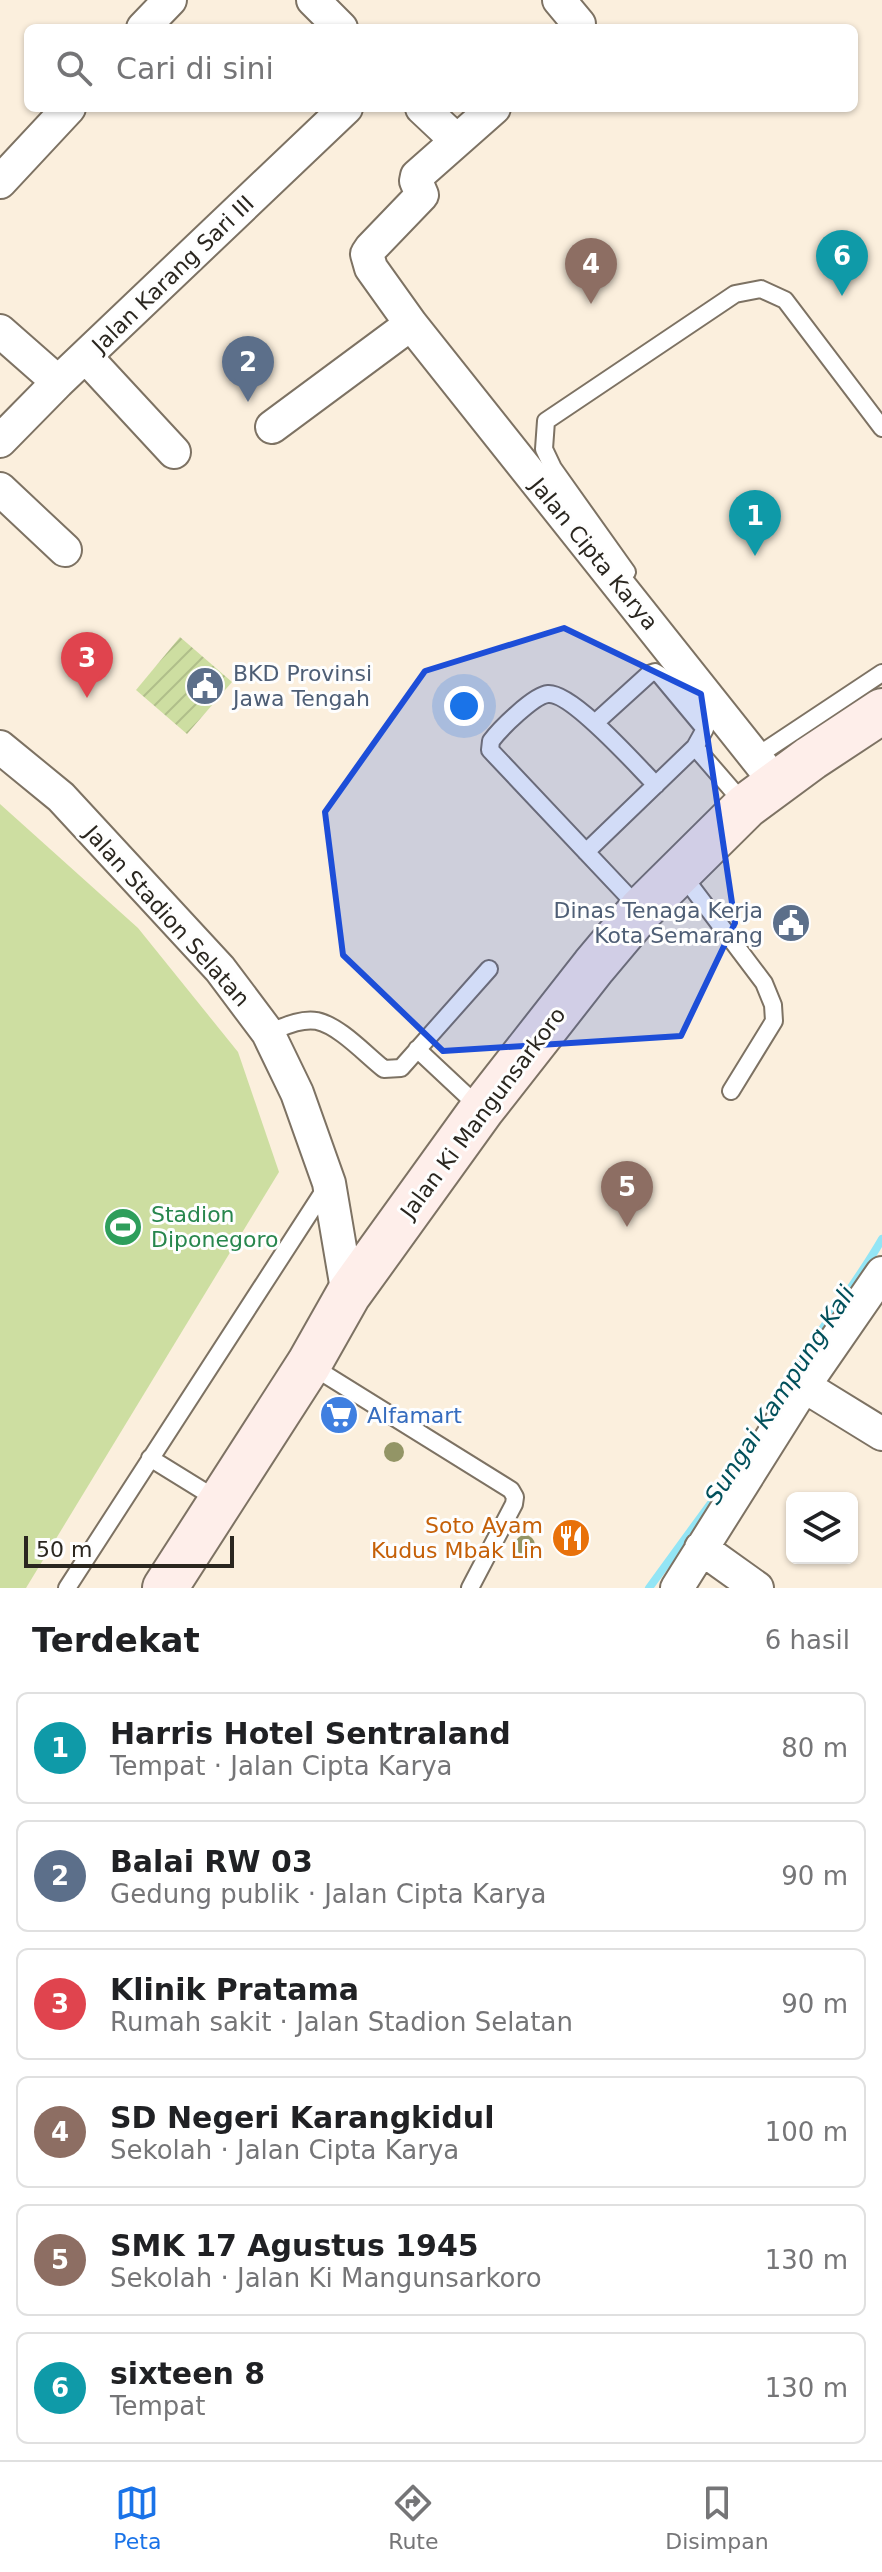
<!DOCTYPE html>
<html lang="id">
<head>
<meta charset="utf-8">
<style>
  body { margin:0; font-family:"DejaVu Sans",sans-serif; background:#f2f2f2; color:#202124 }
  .controls { position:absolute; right:24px; bottom:24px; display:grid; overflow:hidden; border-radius:12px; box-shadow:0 2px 6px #0004 }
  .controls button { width:72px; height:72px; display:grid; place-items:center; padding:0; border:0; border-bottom:2px solid #e0e0e0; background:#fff; color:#202124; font:40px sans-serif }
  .scale { position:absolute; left:24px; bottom:20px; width:210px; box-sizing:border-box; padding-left:8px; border:4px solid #2a261f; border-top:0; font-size:22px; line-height:28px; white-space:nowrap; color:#2a261f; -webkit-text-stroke:6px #fefefe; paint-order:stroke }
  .you { position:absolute; left:464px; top:706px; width:28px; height:28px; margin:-20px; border:6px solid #fff; border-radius:50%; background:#1a73e8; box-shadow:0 0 0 12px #1a73e833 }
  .badge { display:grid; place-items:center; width:52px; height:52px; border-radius:50%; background:#1a73e8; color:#fff; font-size:26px; font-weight:700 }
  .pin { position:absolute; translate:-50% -66px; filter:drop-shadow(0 2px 4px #0008) }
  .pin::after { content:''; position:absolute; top:42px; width:28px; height:24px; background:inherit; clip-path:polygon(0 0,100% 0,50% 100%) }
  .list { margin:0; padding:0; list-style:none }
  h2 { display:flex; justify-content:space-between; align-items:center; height:104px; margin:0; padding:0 32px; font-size:34px }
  h2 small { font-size:26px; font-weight:400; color:#757577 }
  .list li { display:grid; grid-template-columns:52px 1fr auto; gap:24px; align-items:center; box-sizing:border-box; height:112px; margin:0 16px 16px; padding:0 16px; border:2px solid #e0e0e0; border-radius:12px }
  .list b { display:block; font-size:30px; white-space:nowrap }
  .list p { margin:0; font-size:26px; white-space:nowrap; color:#757577 }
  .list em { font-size:26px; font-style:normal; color:#757577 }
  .icon { flex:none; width:44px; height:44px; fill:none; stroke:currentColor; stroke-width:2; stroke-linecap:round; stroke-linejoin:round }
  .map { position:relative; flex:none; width:882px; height:1588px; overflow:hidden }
  .search { position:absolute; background:#fff; box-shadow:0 2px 6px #0004; left:24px; right:24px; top:24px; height:88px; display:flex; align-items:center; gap:20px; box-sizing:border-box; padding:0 28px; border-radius:12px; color:#757577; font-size:30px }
  .sheet { height:872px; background:#fff }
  nav { display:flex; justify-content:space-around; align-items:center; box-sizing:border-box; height:112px; border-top:2px solid #e0e0e0; background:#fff; font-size:22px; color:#757577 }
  nav a { display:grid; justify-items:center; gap:4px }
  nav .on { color:#1a73e8 }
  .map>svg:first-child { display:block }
  .garden { fill:url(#garden-furrows) }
  .pitch { fill:#cddea1 }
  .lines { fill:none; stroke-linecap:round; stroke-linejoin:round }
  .stream { stroke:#93e5f5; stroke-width:8 }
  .service-casing { stroke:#7d7263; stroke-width:20 }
  .minor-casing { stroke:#7d7263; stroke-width:36 }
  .secondary-casing { stroke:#7d7263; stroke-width:48 }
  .service { stroke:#fff; stroke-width:16 }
  .minor { stroke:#fff; stroke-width:32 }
  .secondary { stroke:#feeeea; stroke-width:44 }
  .tree { fill:#939566 }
  .marked { fill:#1d4ed8; fill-opacity:0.2; stroke:#1d4ed8; stroke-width:6; stroke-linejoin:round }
  .labels { text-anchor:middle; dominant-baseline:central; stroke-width:6; stroke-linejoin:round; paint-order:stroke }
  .street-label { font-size:22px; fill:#2a261f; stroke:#fefefe }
  .service-label { font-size:22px; fill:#4e5e75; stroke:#fefefe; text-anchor:start }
  .leisure-label { font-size:22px; fill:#27864d; stroke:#fefefe; text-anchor:start }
  .shop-label { font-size:22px; fill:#366cbe; stroke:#fefefe; text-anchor:start }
  .food-label { font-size:22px; fill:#c56008; stroke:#fefefe; text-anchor:end }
  .water-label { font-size:24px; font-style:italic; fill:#01505b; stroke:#fefefe }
</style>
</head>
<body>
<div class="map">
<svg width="882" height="1588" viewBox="0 0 882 1588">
  <defs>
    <pattern id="garden-furrows" width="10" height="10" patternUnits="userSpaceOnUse" patternTransform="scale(2)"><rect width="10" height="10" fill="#cddea1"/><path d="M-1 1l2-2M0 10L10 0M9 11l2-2" fill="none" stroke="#b0be8a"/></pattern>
  </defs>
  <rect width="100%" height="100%" fill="#fbefdd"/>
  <path class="garden" d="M180 637 232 682 187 734 136 690Z"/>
  <path class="pitch" d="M0 804 138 928 238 1052 279 1172 26 1588H0Z"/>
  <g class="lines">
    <path class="stream" d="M790 1379C818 1330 854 1288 882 1239
      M649 1588 719 1492"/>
    <defs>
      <path id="service" d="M627 572 553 468 544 449 546 421 735 294 761 289 785 300 882 428
        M695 747 746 806
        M752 747 760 752 766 750 882 673
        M586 852 695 747 705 729 660 675 655 672 649 674 595 723
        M681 873 764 983 773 1005 774 1021 731 1091
        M640 909 490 750 491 741C500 729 534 695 548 694 572 692 637 766 656 785
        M268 1033C283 1027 301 1018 317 1021 340 1026 366 1055 384 1069L401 1068 489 969
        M417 1049 480 1108
        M310 1365 511 1490 515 1497 514 1504 470 1588
        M150 1458 218 1500
        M67 1588 327 1186"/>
      <path id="minor" d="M313 0 341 28
        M559 0 579 24V28
        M143 28 170 0
        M422 108 456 140
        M494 108 417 176 416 181 422 195 371 248 367 254 371 268 411 324 776 783
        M0 182 69 108
        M0 331 58 382
        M86 357 174 452
        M272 427 411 324
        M0 441 58 382 346 108
        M0 489 65 550
        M0 747 61 797 220 969 268 1033 297 1093 329 1183 348 1295
        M804 1386 882 1434
        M701 1548 757 1588
        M677 1588 804 1386 882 1273"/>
      <path id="secondary" d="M165 1588 309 1364 348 1295 482 1109 594 966 641 910 746 806 811 758 882 711"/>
    </defs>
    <use href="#service" class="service-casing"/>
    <use href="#minor" class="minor-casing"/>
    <use href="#secondary" class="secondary-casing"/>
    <use href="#service" class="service"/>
    <use href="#minor" class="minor"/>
    <use href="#secondary" class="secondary"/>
  </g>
  <g class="tree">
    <circle cx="394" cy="1452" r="10"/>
    <circle cx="525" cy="1545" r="10"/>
  </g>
  <path class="marked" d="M564 628 701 694 735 923 681 1036 443 1051 343 955 325 812 425 671Z"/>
  <defs>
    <symbol id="civic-disc" viewBox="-11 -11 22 22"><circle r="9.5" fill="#5c6f8a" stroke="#fefefe"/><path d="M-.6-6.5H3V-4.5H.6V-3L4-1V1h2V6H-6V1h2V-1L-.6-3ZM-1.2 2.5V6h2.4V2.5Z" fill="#fff"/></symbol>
    <symbol id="stadium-disc" viewBox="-11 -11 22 22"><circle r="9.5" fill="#2e9e5b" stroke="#fefefe"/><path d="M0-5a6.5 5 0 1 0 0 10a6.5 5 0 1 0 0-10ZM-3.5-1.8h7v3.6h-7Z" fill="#fff"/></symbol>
    <symbol id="supermarket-disc" viewBox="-11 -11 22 22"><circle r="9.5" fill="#3f7fe0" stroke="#fefefe"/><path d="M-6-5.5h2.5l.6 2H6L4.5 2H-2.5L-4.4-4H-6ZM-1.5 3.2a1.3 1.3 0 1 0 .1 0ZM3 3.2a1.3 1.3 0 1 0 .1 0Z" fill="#fff"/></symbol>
    <symbol id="restaurant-disc" viewBox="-11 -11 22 22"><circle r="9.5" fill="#e8710a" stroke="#fefefe"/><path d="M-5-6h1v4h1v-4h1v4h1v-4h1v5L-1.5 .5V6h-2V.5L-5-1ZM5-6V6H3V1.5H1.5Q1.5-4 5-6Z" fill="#fff"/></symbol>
  </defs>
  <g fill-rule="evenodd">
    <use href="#civic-disc" x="183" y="664" width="44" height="44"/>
    <use href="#civic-disc" x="769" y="901" width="44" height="44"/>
    <use href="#stadium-disc" x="101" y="1205" width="44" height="44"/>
    <use href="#supermarket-disc" x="317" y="1393" width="44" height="44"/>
    <use href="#restaurant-disc" x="549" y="1516" width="44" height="44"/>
  </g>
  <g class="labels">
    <g class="street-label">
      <text transform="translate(173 274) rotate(-44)">Jalan Karang Sari III</text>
      <text transform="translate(594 554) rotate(51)">Jalan Cipta Karya</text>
      <text transform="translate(167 916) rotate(48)">Jalan Stadion Selatan</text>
      <text transform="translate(483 1113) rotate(-53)">Jalan Ki Mangunsarkoro</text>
    </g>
    <g class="service-label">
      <text x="233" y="673">BKD Provinsi<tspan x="233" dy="25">Jawa Tengah</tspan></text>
      <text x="763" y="910" text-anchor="end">Dinas Tenaga Kerja<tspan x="763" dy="25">Kota Semarang</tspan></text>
    </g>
    <g class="leisure-label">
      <text x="151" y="1214">Stadion<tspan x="151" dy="25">Diponegoro</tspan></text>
    </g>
    <g class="shop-label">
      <text x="367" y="1415">Alfamart</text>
    </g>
    <g class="food-label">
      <text x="543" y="1525">Soto Ayam<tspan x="543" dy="25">Kudus Mbak Lin</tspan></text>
    </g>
    <g class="water-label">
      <text transform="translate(780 1395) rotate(-57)">Sungai Kampung Kali</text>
    </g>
  </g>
</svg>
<div class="controls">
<button><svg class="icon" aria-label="layers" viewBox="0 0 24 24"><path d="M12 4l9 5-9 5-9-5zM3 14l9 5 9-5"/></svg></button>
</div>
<div class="scale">50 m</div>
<div class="you"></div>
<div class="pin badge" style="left:755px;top:556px;background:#0f9aa8">1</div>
<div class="pin badge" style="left:248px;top:402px;background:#5c6f8a">2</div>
<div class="pin badge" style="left:87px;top:698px;background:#e0444e">3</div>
<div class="pin badge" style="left:591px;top:304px;background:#8d6e63">4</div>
<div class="pin badge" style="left:627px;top:1227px;background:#8d6e63">5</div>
<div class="pin badge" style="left:842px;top:296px;background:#0f9aa8">6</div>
<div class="search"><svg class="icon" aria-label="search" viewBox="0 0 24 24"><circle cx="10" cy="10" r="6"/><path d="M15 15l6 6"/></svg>Cari di sini</div>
</div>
<section class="sheet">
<h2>Terdekat<small>6 hasil</small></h2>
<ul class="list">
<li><span class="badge" style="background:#0f9aa8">1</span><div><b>Harris Hotel Sentraland</b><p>Tempat · Jalan Cipta Karya</p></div><em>80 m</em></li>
<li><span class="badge" style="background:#5c6f8a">2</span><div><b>Balai RW 03</b><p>Gedung publik · Jalan Cipta Karya</p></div><em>90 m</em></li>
<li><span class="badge" style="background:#e0444e">3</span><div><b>Klinik Pratama</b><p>Rumah sakit · Jalan Stadion Selatan</p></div><em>90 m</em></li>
<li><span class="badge" style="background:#8d6e63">4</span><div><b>SD Negeri Karangkidul</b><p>Sekolah · Jalan Cipta Karya</p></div><em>100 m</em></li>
<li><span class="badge" style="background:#8d6e63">5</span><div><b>SMK 17 Agustus 1945</b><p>Sekolah · Jalan Ki Mangunsarkoro</p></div><em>130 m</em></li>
<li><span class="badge" style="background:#0f9aa8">6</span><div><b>sixteen 8</b><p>Tempat</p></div><em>130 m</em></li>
</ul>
</section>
<nav>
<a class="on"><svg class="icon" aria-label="map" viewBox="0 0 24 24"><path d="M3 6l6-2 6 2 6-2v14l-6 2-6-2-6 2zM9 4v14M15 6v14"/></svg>Peta</a>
<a><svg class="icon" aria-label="directions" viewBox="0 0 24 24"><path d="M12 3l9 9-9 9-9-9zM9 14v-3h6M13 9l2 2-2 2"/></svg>Rute</a>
<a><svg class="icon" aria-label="saved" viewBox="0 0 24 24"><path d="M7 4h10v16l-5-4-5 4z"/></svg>Disimpan</a>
</nav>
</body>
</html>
